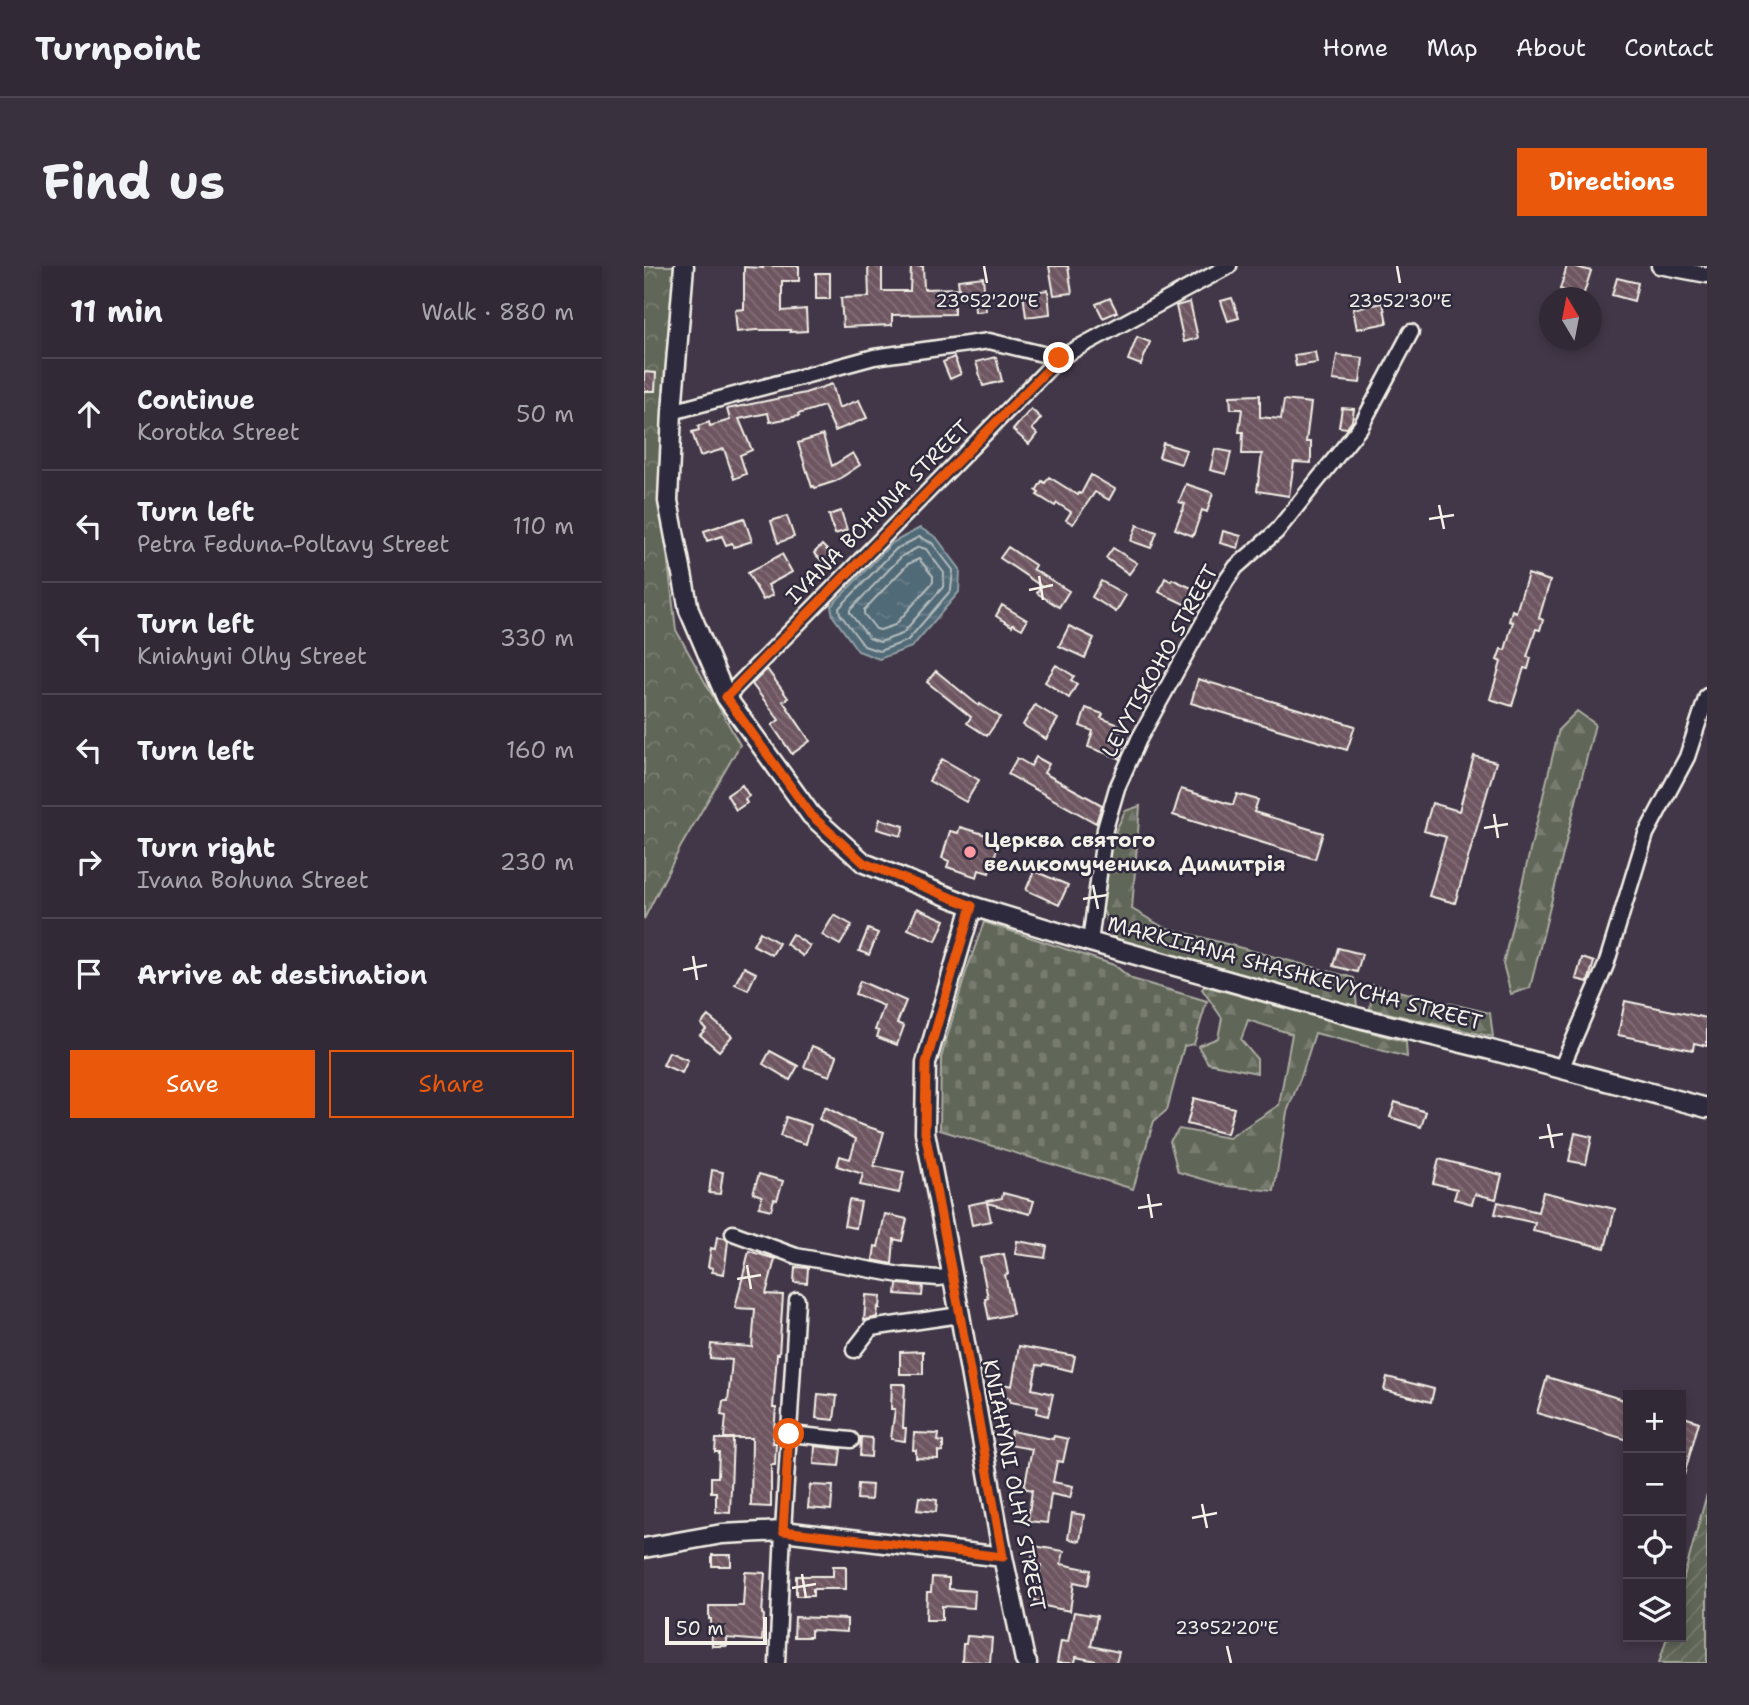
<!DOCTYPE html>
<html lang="en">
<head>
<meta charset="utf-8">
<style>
  body { margin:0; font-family:"Shantell Sans",sans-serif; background:#3a313e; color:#f1f3f6 }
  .controls { position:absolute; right:21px; bottom:21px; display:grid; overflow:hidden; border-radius:0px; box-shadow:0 4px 10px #0003 }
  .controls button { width:63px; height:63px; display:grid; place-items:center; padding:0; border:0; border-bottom:2px solid #4d4551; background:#322936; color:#f1f3f6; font:35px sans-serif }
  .compass { position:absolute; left:895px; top:21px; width:63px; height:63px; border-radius:50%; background:#322936; box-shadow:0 4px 10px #0003; rotate:350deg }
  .scale { position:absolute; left:21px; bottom:18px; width:102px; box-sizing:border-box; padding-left:7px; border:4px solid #f4f1e8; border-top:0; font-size:19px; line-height:24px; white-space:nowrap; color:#f4f1e8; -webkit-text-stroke:5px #2f2a3d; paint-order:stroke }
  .stop { position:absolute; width:21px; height:21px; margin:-16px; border:5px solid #ea580c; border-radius:50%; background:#fff }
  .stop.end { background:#ea580c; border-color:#fff; box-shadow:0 2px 7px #0008 }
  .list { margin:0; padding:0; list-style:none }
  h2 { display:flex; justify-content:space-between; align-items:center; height:91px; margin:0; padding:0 28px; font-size:30px }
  h2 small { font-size:23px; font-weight:400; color:#a8a6ad }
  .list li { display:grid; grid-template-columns:46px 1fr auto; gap:21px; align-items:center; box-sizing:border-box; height:112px; padding:0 28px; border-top:2px solid #4d4551 }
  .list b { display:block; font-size:26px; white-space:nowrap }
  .list p { margin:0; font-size:23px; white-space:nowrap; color:#a8a6ad }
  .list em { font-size:23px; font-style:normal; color:#a8a6ad }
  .actions { display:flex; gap:14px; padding:21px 28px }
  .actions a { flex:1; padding:16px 0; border:2px solid #ea580c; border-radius:0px; text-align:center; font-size:24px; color:#ea580c }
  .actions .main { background:#ea580c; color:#fff }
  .icon { flex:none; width:38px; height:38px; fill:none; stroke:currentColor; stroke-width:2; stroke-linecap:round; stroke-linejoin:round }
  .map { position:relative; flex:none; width:1063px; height:1397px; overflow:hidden; border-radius:0px }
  header { display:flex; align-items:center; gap:42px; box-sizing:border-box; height:98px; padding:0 35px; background:#322936; border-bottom:2px solid #4d4551 }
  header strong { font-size:33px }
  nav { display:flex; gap:38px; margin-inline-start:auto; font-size:24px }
  .intro { display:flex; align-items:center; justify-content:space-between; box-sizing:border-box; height:168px; padding:0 42px }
  h1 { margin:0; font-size:49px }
  .button { padding:18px 32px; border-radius:0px; background:#ea580c; color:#fff; font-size:24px; font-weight:700 }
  main { display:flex; gap:42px; padding:0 42px }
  aside { flex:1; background:#322936; border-radius:0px; box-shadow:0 4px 10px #0003 }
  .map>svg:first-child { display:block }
  .forest { fill:url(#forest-firs); stroke:#aaaca0; stroke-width:2 }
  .cemetery { fill:url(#cemetery-stones); stroke:#aaaca0; stroke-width:2 }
  .park { fill:url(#park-crowns); stroke:#aaaca0; stroke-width:2 }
  .garden { fill:url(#garden-furrows); stroke:#aaaca0; stroke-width:2 }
  .water { fill:url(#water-ripples); stroke:#92a0a5; stroke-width:2 }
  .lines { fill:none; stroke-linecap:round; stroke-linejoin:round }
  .shore { stroke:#b3bbbb; stroke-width:2 }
  .building { fill:url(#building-back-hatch); stroke:#f4f1e8; stroke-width:2 }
  .minor-casing { stroke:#f4f1e8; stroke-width:19 }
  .tertiary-casing { stroke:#f4f1e8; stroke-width:23 }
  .minor { stroke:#2f2a3d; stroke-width:14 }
  .tertiary { stroke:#2f2a3d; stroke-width:18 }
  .route { stroke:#ea580c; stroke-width:9 }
  .ticks { fill:none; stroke:#f4f1e8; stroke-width:2.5 }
  .poi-dot { fill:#ff9aa2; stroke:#2f2a3d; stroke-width:2.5 }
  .labels { text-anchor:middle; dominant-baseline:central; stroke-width:5; stroke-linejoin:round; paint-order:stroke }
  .street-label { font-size:21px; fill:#f4f1e8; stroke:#2f2a3d }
  .poi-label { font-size:21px; font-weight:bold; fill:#f4f1e8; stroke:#2f2a3d; text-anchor:start }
  .ticks-label { font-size:18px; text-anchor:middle; fill:#f4f1e8; stroke:#2f2a3d; stroke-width:5; stroke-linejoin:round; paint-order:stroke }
</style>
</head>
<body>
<header>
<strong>Turnpoint</strong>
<nav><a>Home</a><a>Map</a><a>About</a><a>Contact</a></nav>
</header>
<div class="intro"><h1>Find us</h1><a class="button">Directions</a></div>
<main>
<aside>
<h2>11 min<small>Walk · 880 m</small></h2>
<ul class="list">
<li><svg class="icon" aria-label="ahead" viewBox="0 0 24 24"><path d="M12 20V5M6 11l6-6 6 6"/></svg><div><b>Continue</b><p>Korotka Street</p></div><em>50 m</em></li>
<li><svg class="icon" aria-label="left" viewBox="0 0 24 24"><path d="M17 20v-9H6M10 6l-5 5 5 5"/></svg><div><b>Turn left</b><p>Petra Feduna-Poltavy Street</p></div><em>110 m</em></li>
<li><svg class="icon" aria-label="left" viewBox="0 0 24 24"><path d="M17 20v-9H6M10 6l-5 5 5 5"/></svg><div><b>Turn left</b><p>Kniahyni Olhy Street</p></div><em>330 m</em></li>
<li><svg class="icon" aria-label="left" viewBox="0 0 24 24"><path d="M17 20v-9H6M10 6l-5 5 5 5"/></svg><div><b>Turn left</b></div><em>160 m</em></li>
<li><svg class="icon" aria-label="right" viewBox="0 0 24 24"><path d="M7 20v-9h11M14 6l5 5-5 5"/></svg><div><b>Turn right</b><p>Ivana Bohuna Street</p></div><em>230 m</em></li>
<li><svg class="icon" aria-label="arrive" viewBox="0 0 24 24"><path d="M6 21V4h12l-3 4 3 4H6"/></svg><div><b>Arrive at destination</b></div></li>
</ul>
<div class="actions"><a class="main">Save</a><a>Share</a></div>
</aside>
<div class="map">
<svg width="1063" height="1397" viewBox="0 0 1063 1397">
  <defs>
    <pattern id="forest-firs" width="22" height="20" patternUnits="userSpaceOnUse" patternTransform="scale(1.75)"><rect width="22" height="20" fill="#616658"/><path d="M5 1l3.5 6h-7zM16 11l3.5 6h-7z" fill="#787c70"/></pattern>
    <pattern id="cemetery-stones" width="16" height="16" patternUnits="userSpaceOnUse" patternTransform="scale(1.75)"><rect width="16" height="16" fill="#616658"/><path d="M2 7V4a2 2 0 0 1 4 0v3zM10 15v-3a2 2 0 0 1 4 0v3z" fill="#787c70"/></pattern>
    <pattern id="park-crowns" width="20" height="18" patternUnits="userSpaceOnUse" patternTransform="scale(1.75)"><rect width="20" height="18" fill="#616658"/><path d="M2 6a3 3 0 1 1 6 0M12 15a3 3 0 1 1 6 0" fill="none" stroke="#787c70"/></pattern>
    <pattern id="garden-furrows" width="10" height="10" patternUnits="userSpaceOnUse" patternTransform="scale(1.75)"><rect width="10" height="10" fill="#616658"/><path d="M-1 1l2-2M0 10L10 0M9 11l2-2" fill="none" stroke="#787c70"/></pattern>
    <pattern id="water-ripples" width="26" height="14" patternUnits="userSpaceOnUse" patternTransform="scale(1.75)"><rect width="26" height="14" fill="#516a78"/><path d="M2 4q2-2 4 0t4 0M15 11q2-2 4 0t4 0" fill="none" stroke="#6b808b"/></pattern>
    <pattern id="building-back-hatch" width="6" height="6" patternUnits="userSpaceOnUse" patternTransform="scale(1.75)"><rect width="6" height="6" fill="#6e5661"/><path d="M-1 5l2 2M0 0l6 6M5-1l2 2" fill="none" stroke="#836f78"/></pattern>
  </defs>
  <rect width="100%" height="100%" fill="#423748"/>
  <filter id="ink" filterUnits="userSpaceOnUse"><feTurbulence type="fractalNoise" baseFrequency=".0143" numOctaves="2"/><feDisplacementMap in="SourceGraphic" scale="14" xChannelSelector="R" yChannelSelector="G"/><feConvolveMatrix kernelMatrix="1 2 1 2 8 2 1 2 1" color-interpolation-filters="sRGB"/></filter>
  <g filter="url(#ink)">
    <path class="forest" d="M933 445 951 458 886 722 867 728 859 698 915 463Z
      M496 540 488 643 519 661 710 712 713 741 471 675 457 639 465 579 481 545Z
      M729 719 846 747 849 771 726 743Z
      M561 720 762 776 763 791 671 767 658 808 643 846 630 925 583 920 534 906 526 875 535 863 585 872 635 839 648 768 604 754 597 774 613 793V807L564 797 554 780 574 772 578 752 558 723Z"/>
    <path class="cemetery" d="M340 656 470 699 488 713 563 735 550 778 540 780 523 844 510 855 489 923 296 864 297 792 322 706Z"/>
    <path class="park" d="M0 0H31L15 220 32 364 96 479 36 582 0 653Z"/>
    <path class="garden" d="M1063 1228V1397H1015L1023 1371H1037V1321Z"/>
    <path class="water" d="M276 262 292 271 316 303 315 326 268 381 235 393 214 385 189 350 187 340 248 277Z"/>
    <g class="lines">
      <path class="shore" d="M275 271 288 277 309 304 307 324 263 375 235 385 220 380 196 348 195 342 252 283Z
        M275 281 282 283 300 307 299 321 258 368 236 376 225 372 206 347V344L258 290Z
        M275 293 289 310V316L251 359 236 364 232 363 220 348V344L264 298Z"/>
    </g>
    <path class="building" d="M118 0H155V15H138V45L162 43 163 65 146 66V64H112L93 66 91 44 100 43V1L119 2Z
      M224 0H238V25H266L267 0H279L280 23 315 22 314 14 339 11 342 45 331 46 330 30 310 32V48L248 49V59L199 61 197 32 225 31Z
      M405 0H424L428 27 410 29Z
      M923 0H929L947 5 939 30 916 23Z
      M172 7H186V33H172Z
      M973 12 994 17 990 35 968 29Z
      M404 24 406 48 382 51 379 27Z
      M466 32 473 46 459 52 452 38Z
      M588 32 595 52 584 55 577 35Z
      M546 36 554 72 540 76 532 40Z
      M739 37 743 57 713 63 709 43Z
      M493 71 506 76 497 99 484 94Z
      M671 86 673 97 652 100 650 89Z
      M693 89 719 92 716 117 689 114Z
      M310 91 317 108 306 113 299 96Z
      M352 91 358 115 339 120 332 96Z
      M0 106 12 107 11 125H0Z
      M188 118 195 142 215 134 223 152 191 165 180 140 154 148 155 150 126 156 124 147 95 153 108 184 96 189 102 208 90 213 80 183 56 190 48 166 55 164 54 160 65 156 66 160 86 154 83 143 161 127Z
      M616 129V151L637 153 640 134 667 137 662 176H667V197L650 196 645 230 613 225 618 188H598L599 166H595L598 143H587L586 130Z
      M698 142 710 143 708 155 703 162 695 161Z
      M387 143 397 152 388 163 393 168 385 178 369 164Z
      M179 169 188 200 209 187 216 199 192 215 171 222 170 220 168 221 154 177Z
      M519 177 542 184 537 198 515 191Z
      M571 183 587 186 582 208 566 204Z
      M447 209 471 223 465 234 451 226 429 258 422 254 427 246 413 237 411 240 393 229 395 227 392 225 398 215 401 217 405 211 434 229 435 227 437 228Z
      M542 218 569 227 563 246 558 244 549 270 531 263 541 238 535 236Z
      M197 245 203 264 191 268 185 249Z
      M143 250 150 271 134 277 127 255Z
      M100 252 108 275 90 281 88 277 82 279 78 270 63 275 60 265Z
      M493 259 513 266 507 282 487 275Z
      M579 265 597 270 594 282 576 277Z
      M178 279 191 292 183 300 170 287Z
      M364 281 391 299 389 303 425 325 415 341 393 327 397 320 356 292Z
      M469 282 493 297 485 308 462 292Z
      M138 288 148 306 124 319 129 329 119 334 104 307Z
      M884 308 906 315 895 352 899 354 896 364 892 363 883 391 887 392 884 403 880 402 868 440 846 433 857 396 853 394 857 383 861 384 869 356 865 355 868 344 872 346Z
      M521 312 527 315 528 313 550 323 542 339 515 326Z
      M457 315 482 329 472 346 448 331Z
      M358 339 383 354 378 363 369 358 368 360 352 350Z
      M425 360 450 372 441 392 415 380Z
      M412 399 430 410 427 414 433 418 425 432 401 416Z
      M123 403 144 432 139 435 166 475 148 488 128 459 135 454 108 418Z
      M292 405 335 440 336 438 356 451 343 470 323 457 327 451 283 416Z
      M554 413 711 460 703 484 547 437Z
      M391 439 414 453 402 473 379 459Z
      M442 442 459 448 457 452 478 460 473 476 480 478 475 492 444 481 449 465 436 460Z
      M830 490 852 496 811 637 785 630 802 571 780 565 788 537 815 545Z
      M392 491 405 498 400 507 458 539 452 557 364 508 373 492 387 500Z
      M298 493 335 514 322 536 285 515Z
      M98 519 105 530 101 533 103 537 92 544 83 529Z
      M537 523 589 539 593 528 614 534 610 546 679 567 671 593 529 549Z
      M236 553 260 560 257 570 233 563Z
      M316 561 346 570 344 577 354 580 345 607 335 604 333 611 303 601 305 595 298 592 306 565 314 567Z
      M390 605 424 619 415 639 382 624Z
      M273 642 301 654 292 675 264 663Z
      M190 649 208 659 196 679 178 669Z
      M224 663 234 667 225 689 215 685Z
      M116 666 135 677 128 689 109 679Z
      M148 668 166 680 159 690 142 678Z
      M694 682 718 688 713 706 689 700Z
      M938 692 950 696 944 716 932 713Z
      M100 701 112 707 104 724 91 718Z
      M216 715 262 735 253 757 260 760 253 779 233 771 235 765 231 764 240 740 211 728Z
      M981 735 1063 752V780L1050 777 1049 784 974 769Z
      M64 750 88 770 75 785 56 769 62 763 57 758Z
      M168 780 193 790 186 810 160 801Z
      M126 785 154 800 146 814 119 798Z
      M25 786 44 794 38 807 19 799Z
      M550 832 590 842 583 868 543 858Z
      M751 836 782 846 777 861 746 851Z
      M181 841 212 857 240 866 230 900 260 906 255 927 216 919 219 908 193 900 196 890 206 893 212 873 175 853Z
      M142 851 167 859 162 878 136 870Z
      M931 867 948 871 942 898 925 895Z
      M795 893 858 909 852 933 831 928 828 938 810 933 813 923 789 917Z
      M68 904 79 906 76 928 65 927Z
      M115 908 139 915 133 934 130 933 127 944 115 941 118 930 109 927Z
      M899 926 971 943 961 982 889 965 891 957 851 948 854 936 894 946Z
      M359 927 390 935 386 948 343 937 347 955 328 959 324 939 358 932Z
      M205 934 217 936 212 962 200 960Z
      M241 948 263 953 258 975 250 973 248 998 229 994 231 980 234 981Z
      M73 971 81 972 84 975 80 1008 68 1006 69 1002 64 1001 67 982 71 983Z
      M373 975 403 980 401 992 371 988Z
      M105 985 131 993 122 1028 139 1029 135 1088H133L129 1142H132L129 1177H132L131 1199H127V1241L107 1240 108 1172H80L82 1150 77 1149 79 1135H84L88 1094 66 1092 67 1078 108 1081 111 1043 91 1042Z
      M360 988 364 1008 361 1009 369 1048 345 1053 341 1033 344 1032 336 992Z
      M151 1001 164 1002 163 1017 150 1016Z
      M253 1018 279 1020 278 1030 252 1028Z
      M222 1029 237 1030 236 1042 234 1041 233 1051 222 1054H220Z
      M375 1080 431 1090 428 1105 400 1098 399 1100 393 1099 388 1123 409 1128 404 1150 392 1147 394 1141 366 1136V1132L357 1130 359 1118 368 1120Z
      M279 1085V1108H256V1086Z
      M743 1111 790 1123 787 1136 740 1124Z
      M903 1111 984 1135V1174L893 1147Z
      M248 1118H261L259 1162H262L261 1175 247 1173 251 1143H247Z
      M174 1128 193 1130 190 1154 172 1152Z
      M1037 1150 1055 1156 1040 1209H1037Z
      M367 1165 409 1173 410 1170 424 1173 419 1196 413 1195 409 1216 429 1220 426 1232 407 1228 403 1257 384 1255 388 1224 380 1222 388 1183 365 1179Z
      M270 1167 295 1168 294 1175 299 1176V1186L294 1185V1193L272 1192V1184H269Z
      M217 1171 228 1172 227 1191 216 1190Z
      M72 1173H89L86 1247 72 1246V1226H67V1211H74L75 1186H71Z
      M171 1180 197 1183 195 1200 170 1198Z
      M214 1218 228 1219 227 1234 213 1233Z
      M166 1219 189 1220 187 1244 164 1242Z
      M275 1231 293 1234 292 1246 273 1244Z
      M428 1247 440 1249 436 1275 424 1273Z
      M390 1280 420 1285 417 1298 447 1304 444 1319 430 1316 426 1345 400 1340 401 1337 391 1335 397 1299 387 1297Z
      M68 1289H87V1300H68Z
      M189 1300H202V1323H169V1330H152V1310H189Z
      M101 1306 121 1307 118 1348 120 1349 118 1375 83 1372V1380H68L67 1353H65V1340H99Z
      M288 1311 305 1312V1323L331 1325 330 1342 298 1340V1354H282L283 1326H287Z
      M430 1346 453 1350 447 1380 475 1386 472 1397H462L432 1391 431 1397H413L417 1375 424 1376Z
      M151 1351 203 1353V1366L167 1364V1371H150Z
      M323 1370 348 1372 346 1397 318 1395 319 1378H322Z"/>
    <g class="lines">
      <defs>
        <path id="minor" d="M1015 0 1063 9
          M28 146 230 91 345 75 415 92
          M82 431 415 92 585 0
          M446 676 461 563 473 522 495 473 582 315 592 301 632 266 717 160 767 66
          M917 803 962 699 1002 568 1043 491 1063 430
          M89 967 152 990 256 1009 294 1012 309 1010
          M210 1084 227 1062 316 1049
          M145 1168 207 1174
          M133 1397 139 1265 153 1034"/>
        <path id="tertiary" d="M40 0 28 146 24 235 45 344 82 431 167 549 220 597 328 640 446 676 712 751 847 784 1063 842
          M328 640 282 797 281 866 316 1049 359 1291 381 1394 383 1397
          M0 1282 78 1268 139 1265 359 1291"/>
      </defs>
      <use href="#minor" class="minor-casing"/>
      <use href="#tertiary" class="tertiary-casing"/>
      <use href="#minor" class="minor"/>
      <use href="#tertiary" class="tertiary"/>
    </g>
  </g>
  <g class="lines" filter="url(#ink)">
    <path class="route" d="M145 1168 139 1265 359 1291 316 1049 281 866 282 797 328 640 220 597 167 549 82 431 415 92"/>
  </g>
  <path class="ticks" d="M340 0 343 17M753 0 756 17M795 239 800 263M785 253 810 249M395 310 399 334M385 324 409 319M850 548 854 572M840 562 864 558M449 619 454 643M439 633 463 629M49 690 53 714M39 704 63 699M904 858 909 882M895 872 919 868M504 928 508 952M494 942 518 938M103 999 107 1023M93 1013 117 1009M558 1238 563 1262M548 1252 573 1247M158 1308 162 1332M148 1322 172 1318M583 1380 587 1397"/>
  <circle class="poi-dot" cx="326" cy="586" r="7"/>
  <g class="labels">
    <g class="street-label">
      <text transform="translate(234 246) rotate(-45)">IVANA BOHUNA STREET</text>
      <text transform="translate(516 395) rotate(-61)">LEVYTSKOHO STREET</text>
      <text transform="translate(651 707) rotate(15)">MARKIIANA SHASHKEVYCHA STREET</text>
      <text transform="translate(370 1219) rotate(79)">KNIAHYNI OLHY STREET</text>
    </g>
    <g class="poi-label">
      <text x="340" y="574">Церква святого<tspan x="340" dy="24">великомученика Димитрія</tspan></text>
    </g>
  </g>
  <g class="ticks-label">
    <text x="343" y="41">23°52'20"E</text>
    <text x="756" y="41">23°52'30"E</text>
    <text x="583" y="1368">23°52'20"E</text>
  </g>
</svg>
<div class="controls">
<button>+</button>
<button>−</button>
<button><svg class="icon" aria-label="locate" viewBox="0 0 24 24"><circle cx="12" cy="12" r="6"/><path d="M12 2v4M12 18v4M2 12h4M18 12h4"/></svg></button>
<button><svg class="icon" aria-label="layers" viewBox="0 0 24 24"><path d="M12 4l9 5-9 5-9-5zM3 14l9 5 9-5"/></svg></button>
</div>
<svg class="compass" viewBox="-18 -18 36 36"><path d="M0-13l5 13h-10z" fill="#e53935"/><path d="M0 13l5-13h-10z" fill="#a8a6ad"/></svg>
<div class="scale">50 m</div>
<div class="stop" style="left:145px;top:1168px"></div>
<div class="stop end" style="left:415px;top:92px"></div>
</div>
</main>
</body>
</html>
